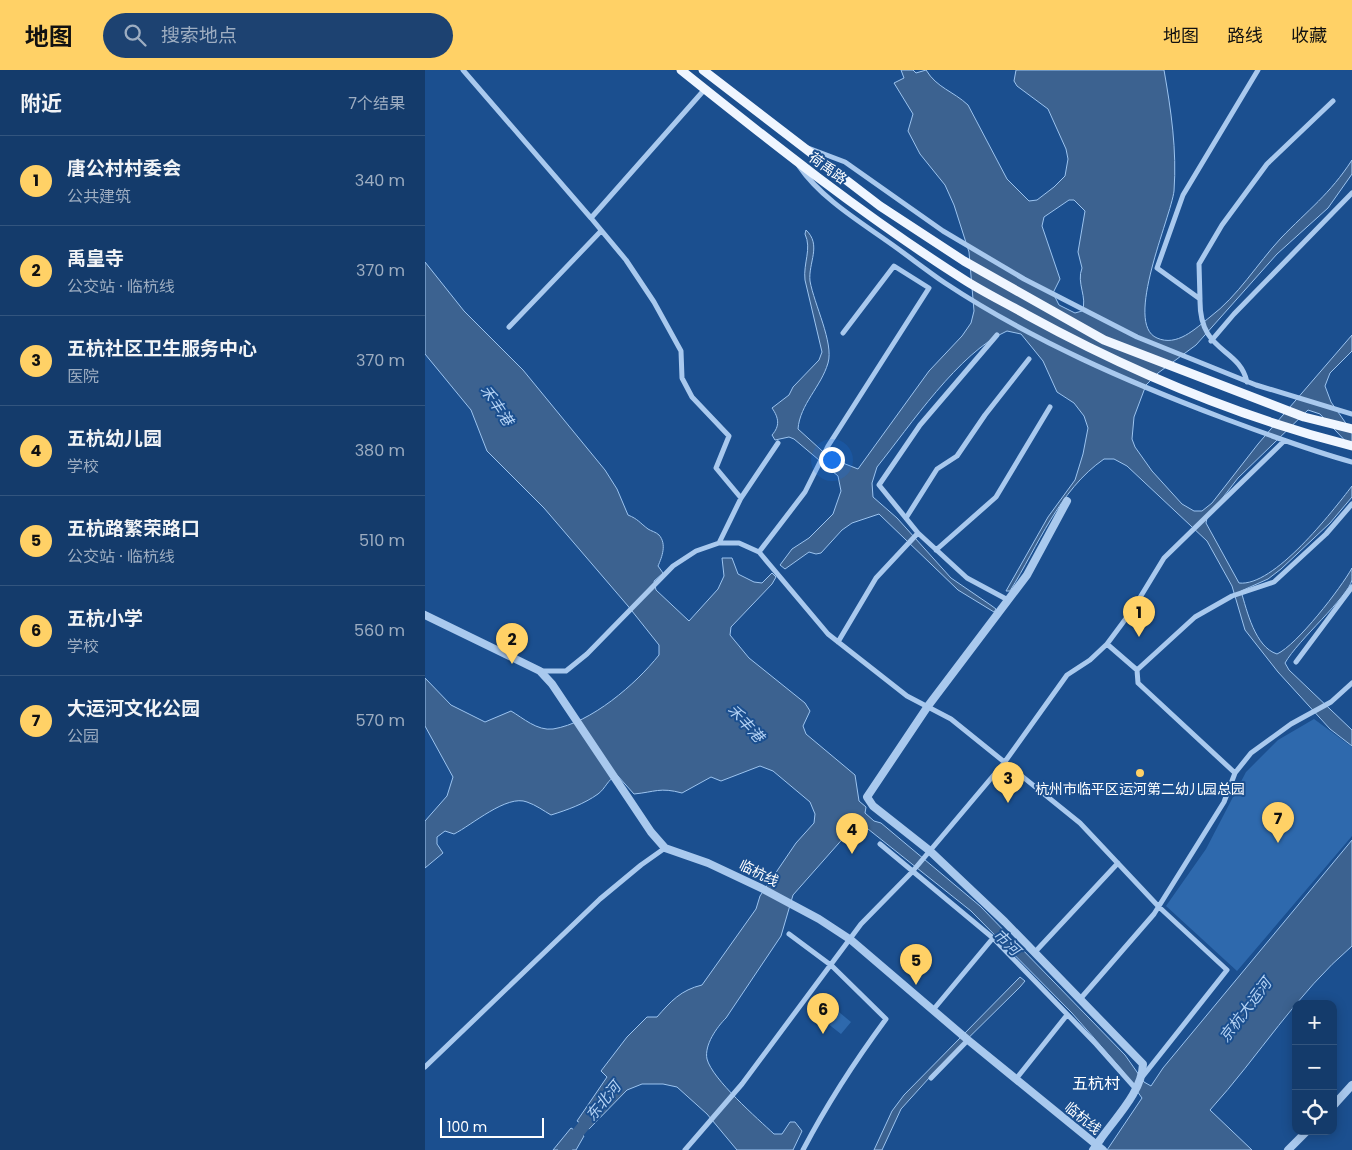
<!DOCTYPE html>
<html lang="zh">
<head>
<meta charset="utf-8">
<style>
  body { margin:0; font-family:Poppins,"Noto Sans SC",sans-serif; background:#1d4271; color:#f1f3f6 }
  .controls { position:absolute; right:15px; bottom:15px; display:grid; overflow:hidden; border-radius:10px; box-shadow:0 2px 12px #0003 }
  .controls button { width:45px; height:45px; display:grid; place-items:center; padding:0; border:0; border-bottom:1px solid #33557e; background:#143b6b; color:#f1f3f6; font:25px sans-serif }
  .scale { position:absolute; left:15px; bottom:12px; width:104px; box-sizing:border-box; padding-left:5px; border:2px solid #fff; border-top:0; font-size:14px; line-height:18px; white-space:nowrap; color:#fff; -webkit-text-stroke:4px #1b4f8f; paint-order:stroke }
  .you { position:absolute; left:406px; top:389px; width:18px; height:18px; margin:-12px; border:4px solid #fff; border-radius:50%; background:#1a73e8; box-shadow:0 0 0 8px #1a73e833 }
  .badge { display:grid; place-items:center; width:32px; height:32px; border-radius:50%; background:#ffd166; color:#111; font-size:16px; font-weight:700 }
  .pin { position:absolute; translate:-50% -41px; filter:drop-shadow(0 1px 2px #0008) }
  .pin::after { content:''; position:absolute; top:26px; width:18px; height:15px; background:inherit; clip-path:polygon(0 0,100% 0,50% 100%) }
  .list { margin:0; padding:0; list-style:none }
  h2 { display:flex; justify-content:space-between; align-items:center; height:65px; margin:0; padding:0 20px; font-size:21px }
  h2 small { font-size:16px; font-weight:400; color:#9dadc1 }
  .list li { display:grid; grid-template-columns:32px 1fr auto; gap:15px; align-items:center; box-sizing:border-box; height:90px; padding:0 20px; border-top:1px solid #33557e }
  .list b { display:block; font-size:19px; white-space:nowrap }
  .list p { margin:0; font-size:16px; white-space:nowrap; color:#9dadc1 }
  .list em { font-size:16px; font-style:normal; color:#9dadc1 }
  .icon { flex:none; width:28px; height:28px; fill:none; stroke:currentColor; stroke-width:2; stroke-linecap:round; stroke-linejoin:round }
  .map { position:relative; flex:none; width:927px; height:1080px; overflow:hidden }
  header { display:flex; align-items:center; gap:30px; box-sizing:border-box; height:70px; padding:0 25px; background:#ffd166; color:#111 }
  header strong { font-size:24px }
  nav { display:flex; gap:28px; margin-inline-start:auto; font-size:18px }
  .search { width:350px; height:45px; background:#1d4271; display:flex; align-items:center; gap:12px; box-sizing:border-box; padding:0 18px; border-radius:28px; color:#9dadc1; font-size:19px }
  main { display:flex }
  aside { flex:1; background:#143b6b }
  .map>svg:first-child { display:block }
  .green { fill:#2e69ad }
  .water { fill:#3c6290; stroke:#9cc4f0; fill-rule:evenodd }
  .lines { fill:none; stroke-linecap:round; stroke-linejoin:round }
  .river { stroke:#3c6290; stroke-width:12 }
  .minor { stroke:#a9c9ee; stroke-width:5 }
  .tertiary { stroke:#a9c9ee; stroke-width:8 }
  .primary { stroke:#f0f6ff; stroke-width:9 }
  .tertiary-bridge { stroke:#a9c9ee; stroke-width:8 }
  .poi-dot { fill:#ffd166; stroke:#1b4f8f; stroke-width:2 }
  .labels { text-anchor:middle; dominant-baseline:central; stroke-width:4; stroke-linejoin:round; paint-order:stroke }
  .street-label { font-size:14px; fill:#fff; stroke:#1b4f8f }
  .poi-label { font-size:14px; fill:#fff; stroke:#1b4f8f }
  .water-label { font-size:15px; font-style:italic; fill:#b5d3f5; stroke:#1b4f8f }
  .quarter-label { font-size:16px; fill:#fff; stroke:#1b4f8f }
</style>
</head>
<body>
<header>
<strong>地图</strong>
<div class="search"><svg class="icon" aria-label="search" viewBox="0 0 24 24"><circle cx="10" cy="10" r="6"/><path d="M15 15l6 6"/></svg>搜索地点</div>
<nav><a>地图</a><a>路线</a><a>收藏</a></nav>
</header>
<main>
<aside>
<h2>附近<small>7个结果</small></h2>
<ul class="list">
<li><span class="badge">1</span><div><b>唐公村村委会</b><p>公共建筑</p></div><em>340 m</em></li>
<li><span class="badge">2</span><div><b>禹皇寺</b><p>公交站 · 临杭线</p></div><em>370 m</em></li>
<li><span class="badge">3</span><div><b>五杭社区卫生服务中心</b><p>医院</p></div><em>370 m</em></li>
<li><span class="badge">4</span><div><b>五杭幼儿园</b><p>学校</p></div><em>380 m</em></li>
<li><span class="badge">5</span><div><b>五杭路繁荣路口</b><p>公交站 · 临杭线</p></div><em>510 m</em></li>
<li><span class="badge">6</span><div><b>五杭小学</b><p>学校</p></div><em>560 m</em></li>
<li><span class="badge">7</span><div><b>大运河文化公园</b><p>公园</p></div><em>570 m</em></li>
</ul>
</aside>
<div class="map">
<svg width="927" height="1080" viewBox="0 0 927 1080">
  <rect width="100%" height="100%" fill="#1b4f8f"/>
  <path class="green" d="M889 649 927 677V766L812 901 741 836 781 779 821 702 853 670Z
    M403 933 426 952 416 964 393 946Z"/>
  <path class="water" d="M476 0H488L491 3 501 0C512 18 528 21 543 35L582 109 604 131 612 130 629 117 640 106 643 89 641 79 623 39 592 16 589 11 591 0H739C746 40 752 80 749 121 746 147 698 254 732 268 752 277 770 259 785 247 813 226 832 194 856 168 883 140 905 124 927 90V104L903 138 852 184 771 275 733 303 721 315 709 347 707 369 710 377 727 401 757 434 769 441H777L787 433 833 374 927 265V281L905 303 900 316 906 332 927 362V378L895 344 883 340 813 408 782 448 781 453 814 513C849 517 907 442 927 416V427L905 453 856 499 843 509 816 521C822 541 830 577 852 584 872 575 916 518 927 498 927 501 927 506 927 510 923 527 873 570 860 593L864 600 927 660V676L905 659 853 602 820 560 807 516 782 471 702 396 689 389H679C634 420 613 476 585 521H581L623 447 650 410 658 384 663 358 659 346 649 333 632 322 618 291 605 275 596 264 582 261C534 282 485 356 452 397L447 413 448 427 472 448 526 508 567 536 571 539 569 542 533 520 454 444 427 453 417 460 396 483 391 484 384 482 360 499 355 495 367 479 384 468 408 444 416 421 413 406 369 369 364 367 350 370 347 365C355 356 354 348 347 338L364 325 368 317 394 290 397 282 380 210C378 193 387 179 380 164L381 160C397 175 383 193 385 211 389 234 409 273 403 293 396 317 375 334 373 359L405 388 433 399 504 301 537 266 546 253 549 241 544 182 529 135 520 115 495 84 483 61 488 44 469 13 479 8ZM644 130H649L660 141 653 182 657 198C651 213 663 228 657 241L650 243 634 235 628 223 635 209 617 156 619 147Z
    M0 192 39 241 98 300 180 400 192 419 203 445C213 449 215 453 223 459 226 461 231 462 234 465 242 474 237 487 233 496L238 503 229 511 231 520 264 551 293 519 299 506 297 488H307L313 504 329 512 337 513 347 503 351 507 347 514 306 557 305 565 324 588 380 633 385 641 378 656 381 664 430 705 434 731 441 737 440 743 449 751 456 753 555 836 700 985 719 1012 726 1016 738 998 927 770V876C872 923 834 986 785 1040L827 1080H682L717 1028 697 1000 647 943 546 841 438 755 430 756 421 765 368 825 356 866 301 948C292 957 279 975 282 989 287 1009 333 1049 349 1064H357L365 1052H370L377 1061 368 1080H312L282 1044 252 1017 238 1014H217L202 1020 164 1059 152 1051 182 1007 176 1001 202 967 222 947H232C246 931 256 920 277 915L331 839 335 826 371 773 389 753 390 744 385 732 348 701 335 696 296 711 286 707 257 723C235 717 230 722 209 724L192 705C182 710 181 718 173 724 159 734 142 740 126 745 119 741 111 735 102 732 82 724 47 755 29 764L20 761 12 767V774L18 783 0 798V751L22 726 28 707 0 656V608L26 635 60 652 86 641C98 648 112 661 128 659 166 653 211 614 234 585V575L203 536 119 438 62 381 46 340 0 284Z
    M595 907 600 911 595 917 514 997 476 1039 457 1080H449L467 1041 479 1025Z
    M146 1058 159 1066 151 1080H128Z"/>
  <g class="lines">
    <path class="river" d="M139 1080 169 1043"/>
    <path class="minor" d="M38 0 166 148 280 19
      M383 78 420 92 518 161 599 209 712 267 831 315 927 344
      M374 96C395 127 432 150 462 171 482 185 501 200 520 213 606 270 703 312 798 348 841 364 883 380 927 392
      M166 148 201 190 229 232 256 281 257 308 267 327 304 366 291 398 316 428
      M775 229 774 194 797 155 842 94 908 31
      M84 257 176 161
      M572 265 495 355 454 415 493 463 542 508 583 530
      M786 271 809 244 927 123
      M822 312C814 276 774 284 775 229L732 198 758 125 833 0
      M481 448 512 399 532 386 560 345 604 289
      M294 473 316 428 353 373
      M511 480 571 427 625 337
      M334 482 380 422 403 376 504 218 469 196 418 263
      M413 572 451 508 493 463
      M682 574 708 539 739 488 859 371
      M871 592 927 517
      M115 601H141L162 584 248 496 271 481 294 473H314L334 482 403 564 482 626 526 649 655 753 734 837 802 900 718 1006
      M810 703 713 613 712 600 770 547 807 526 849 512 901 464 927 434
      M455 774 568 868 671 974 711 1019
      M364 864 407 896 461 949C430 991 402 1034 378 1080
      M610 882 693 793
      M656 928 729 844 799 732 810 703 826 683 866 654 906 632 927 613
      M508 940 568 868
      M0 997 175 829 216 795 240 778
      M506 1008 543 970
      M591 1009 642 945
      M260 1080 317 1014 436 854 487 802 579 693 642 605 665 590 682 574 712 600"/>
    <path class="tertiary" d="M642 431 602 505 503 636 442 727 448 736 505 781 580 852 718 994C717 1022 691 1047 675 1070
      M0 545 115 601 127 614 226 762 240 778 283 793 338 819 394 849 426 870 543 970 678 1080
      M908 1036 927 1015
      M863 1080 882 1061"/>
    <path class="primary" d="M256 0C347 73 439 146 538 209 558 222 581 233 602 245 704 301 814 347 927 376
      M278 0 455 136 539 191 679 270 879 347 927 359"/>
    <path class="tertiary-bridge" d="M668 1080 675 1070"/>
  </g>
  <circle class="poi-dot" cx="715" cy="703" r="5"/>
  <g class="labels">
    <g class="street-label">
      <text transform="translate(403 98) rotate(36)">荷禹路</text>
      <text transform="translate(334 803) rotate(26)">临杭线</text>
      <text transform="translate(658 1048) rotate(39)">临杭线</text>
    </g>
    <g class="poi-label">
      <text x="715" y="719">杭州市临平区运河第二幼儿园总园</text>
    </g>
    <g class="water-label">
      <text transform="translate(72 335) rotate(56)">禾丰港</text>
      <text transform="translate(321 653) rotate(47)">禾丰港</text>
      <text transform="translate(582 872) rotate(44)">市河</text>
      <text transform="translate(820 940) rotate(-53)">京杭大运河</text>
      <text transform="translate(178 1031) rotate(-51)">东北河</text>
    </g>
    <g class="quarter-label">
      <text x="671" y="1013">五杭村</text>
    </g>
  </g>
</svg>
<div class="controls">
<button>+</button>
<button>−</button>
<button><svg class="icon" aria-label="locate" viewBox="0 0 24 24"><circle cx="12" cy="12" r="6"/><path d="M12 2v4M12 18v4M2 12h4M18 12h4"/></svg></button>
</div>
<div class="scale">100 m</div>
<div class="you"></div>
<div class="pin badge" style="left:714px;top:567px">1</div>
<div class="pin badge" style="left:87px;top:594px">2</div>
<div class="pin badge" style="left:583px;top:733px">3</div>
<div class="pin badge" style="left:427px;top:784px">4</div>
<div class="pin badge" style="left:491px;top:915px">5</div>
<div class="pin badge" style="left:398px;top:964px">6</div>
<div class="pin badge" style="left:853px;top:773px">7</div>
</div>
</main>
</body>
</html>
